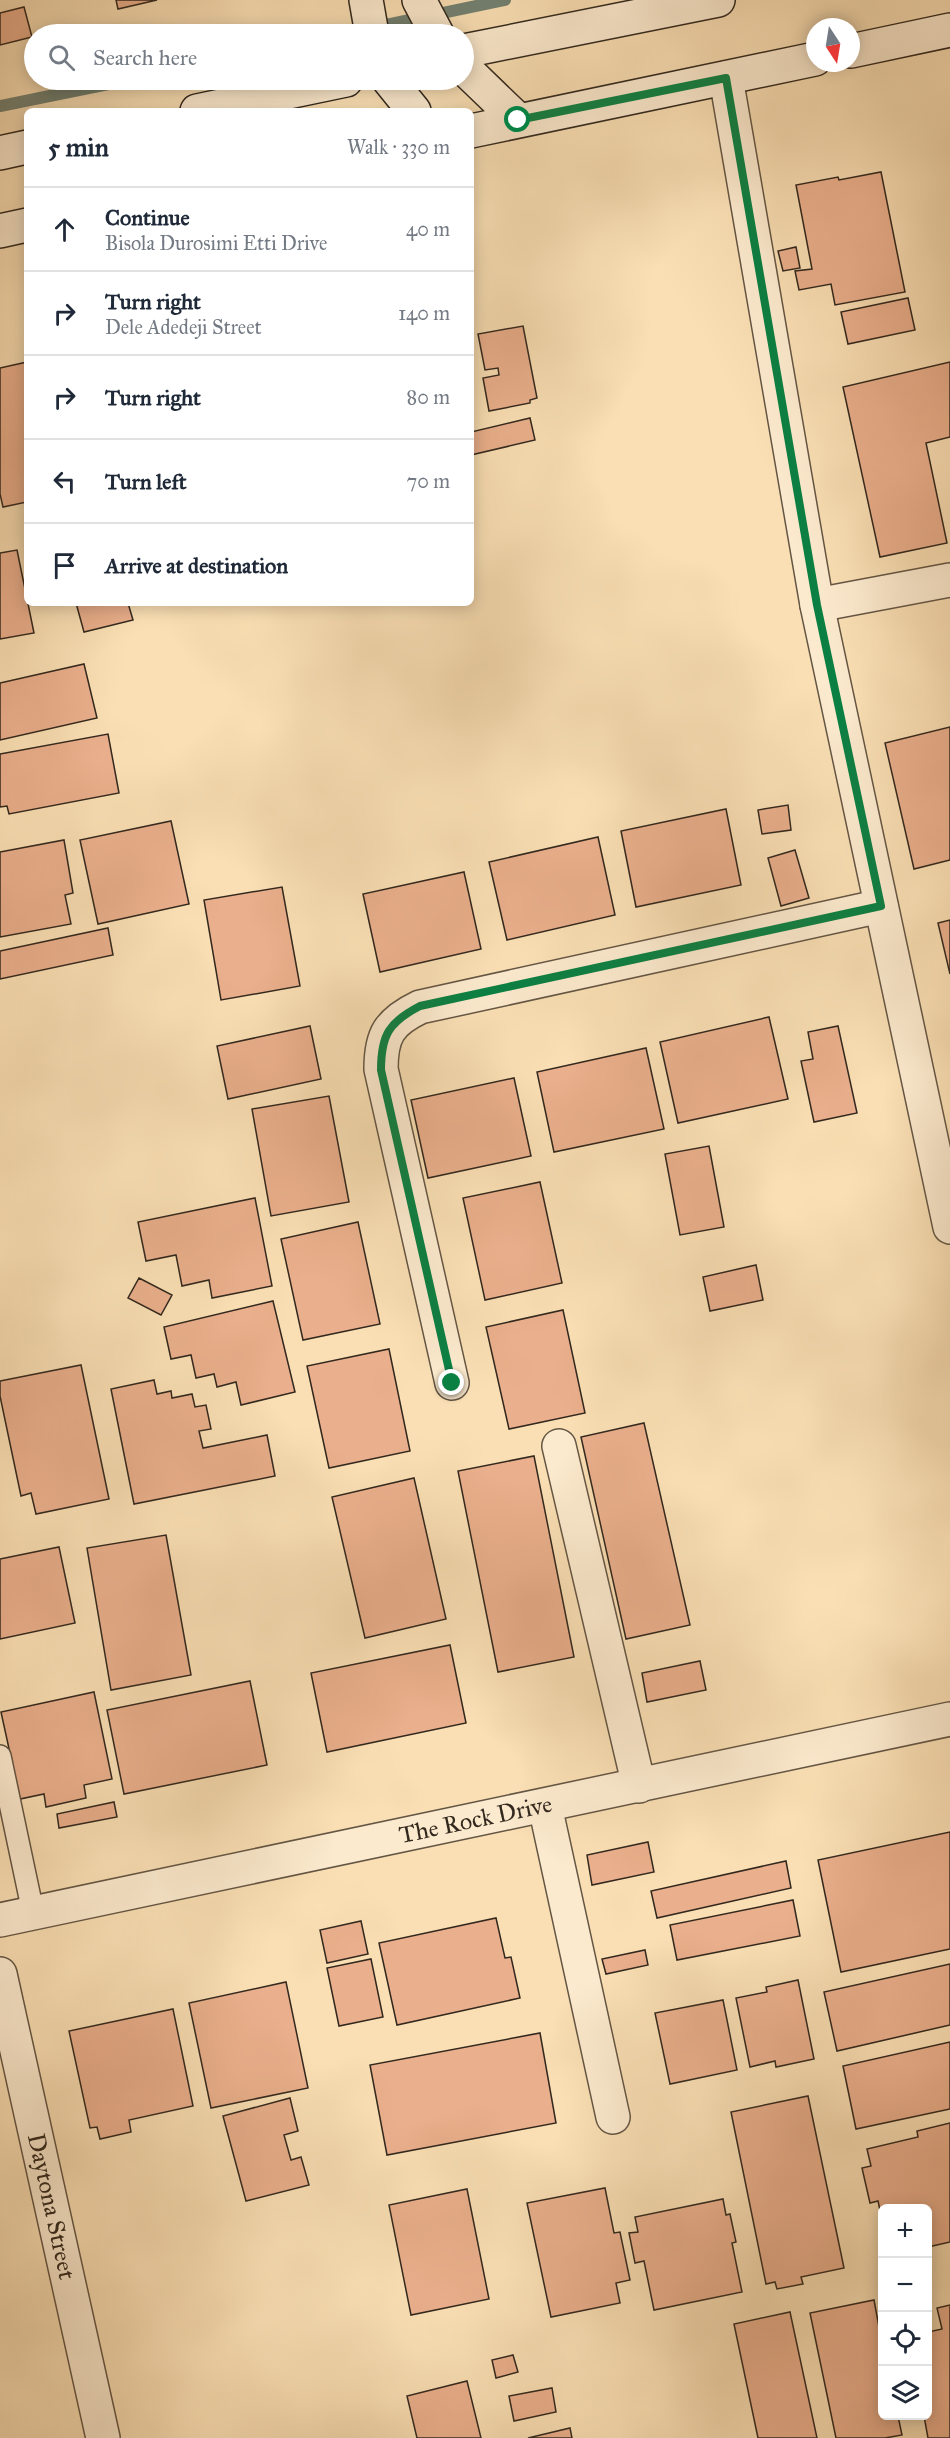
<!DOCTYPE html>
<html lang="en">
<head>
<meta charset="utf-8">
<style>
  body { margin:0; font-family:"IM FELL Great Primer",serif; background:#f2f2f3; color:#1f2937 }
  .controls { position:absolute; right:18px; bottom:18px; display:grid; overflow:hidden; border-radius:9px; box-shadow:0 3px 15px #0003 }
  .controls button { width:54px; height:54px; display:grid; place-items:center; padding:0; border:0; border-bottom:2px solid #e0e1e3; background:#fff; color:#1f2937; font:30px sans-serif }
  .compass { position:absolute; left:806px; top:18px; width:54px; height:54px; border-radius:50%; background:#fff; box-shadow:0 3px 15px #0003; rotate:168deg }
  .stop { position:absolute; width:18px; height:18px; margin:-14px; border:4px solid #0b8043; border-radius:50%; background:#fff }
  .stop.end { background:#0b8043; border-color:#fff; box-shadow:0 2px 6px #0008 }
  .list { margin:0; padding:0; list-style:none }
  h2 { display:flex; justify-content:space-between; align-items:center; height:78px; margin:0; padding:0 24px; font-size:26px }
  h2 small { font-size:20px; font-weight:400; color:#747a83 }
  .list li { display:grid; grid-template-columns:39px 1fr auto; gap:18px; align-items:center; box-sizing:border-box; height:84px; padding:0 24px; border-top:2px solid #e0e1e3 }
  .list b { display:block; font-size:22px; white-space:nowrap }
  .list p { margin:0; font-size:20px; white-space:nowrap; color:#747a83 }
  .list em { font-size:20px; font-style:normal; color:#747a83 }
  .icon { flex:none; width:33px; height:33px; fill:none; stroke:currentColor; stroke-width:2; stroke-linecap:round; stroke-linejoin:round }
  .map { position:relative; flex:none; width:950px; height:2438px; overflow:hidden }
  .search { position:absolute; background:#fff; box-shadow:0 3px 15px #0003; left:24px; top:24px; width:450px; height:66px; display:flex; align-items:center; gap:15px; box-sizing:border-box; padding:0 21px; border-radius:33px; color:#747a83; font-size:22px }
  .panel { position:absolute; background:#fff; box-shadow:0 3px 15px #0003; left:24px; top:108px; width:450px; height:498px; border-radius:9px }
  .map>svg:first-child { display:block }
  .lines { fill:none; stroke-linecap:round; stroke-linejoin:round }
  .stream { stroke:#738172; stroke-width:12 }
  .building { fill:#eaaf8c; stroke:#32281e; stroke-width:1.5 }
  .lane-casing { stroke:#645644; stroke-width:24 }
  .street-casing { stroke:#645644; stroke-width:36 }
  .secondary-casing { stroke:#32281e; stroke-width:36 }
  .lane { stroke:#fceace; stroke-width:21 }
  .street { stroke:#fceace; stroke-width:33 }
  .secondary { stroke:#fceace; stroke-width:33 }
  .route { stroke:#0b8043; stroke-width:8 }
  .labels { text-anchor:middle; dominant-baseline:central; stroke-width:4.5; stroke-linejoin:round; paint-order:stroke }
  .street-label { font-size:24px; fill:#32281e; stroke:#fceace }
</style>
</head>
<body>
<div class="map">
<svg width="950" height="2438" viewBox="0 0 950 2438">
  <rect width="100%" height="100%" fill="#fadfb4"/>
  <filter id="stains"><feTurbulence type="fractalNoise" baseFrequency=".00333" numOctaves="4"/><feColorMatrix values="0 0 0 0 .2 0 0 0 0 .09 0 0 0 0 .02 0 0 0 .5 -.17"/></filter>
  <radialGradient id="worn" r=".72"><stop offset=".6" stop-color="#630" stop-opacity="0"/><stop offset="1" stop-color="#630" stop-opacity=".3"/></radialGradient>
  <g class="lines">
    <path class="stream" d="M342 34 505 0
      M0 106 128 80"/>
  </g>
  <path class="building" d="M116 0H157L118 9Z
    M24 7 32 37 0 45V13Z
    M881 172 905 292 835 305 831 284 799 290 795 271 812 269 796 185 838 177 839 180Z
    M796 247 800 268 783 271 778 251Z
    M908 298 915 330 848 344 841 312Z
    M523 326 537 398 530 400V403L489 411 483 378 499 375 498 368 485 370 478 334Z
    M27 362V502L3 507 0 494V368Z
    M950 362V437L926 443 947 543 880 557 843 387Z
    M530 418 535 440 471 455V432Z
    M17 550 34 633 0 639V553Z
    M76 603H128L133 620 84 632Z
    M84 664 97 718 0 740V683Z
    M950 727V860L914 869 885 743Z
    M108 734 119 793 9 814 7 806 0 807V754Z
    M788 805 791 830 762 834 758 810Z
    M726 809 741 885 636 907 621 831Z
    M171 821 189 904 98 924 80 840Z
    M598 837 615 915 507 940 489 862Z
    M64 840 73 893 65 895 71 924 0 937V852Z
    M795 850 809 898 781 906 768 858Z
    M464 872 481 949 380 972 363 894Z
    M282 887 300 986 221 1000 204 900Z
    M950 920V974L938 923Z
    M108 928 113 955 0 979V951Z
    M769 1017 788 1099 678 1123 660 1042Z
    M310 1026 321 1079 228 1099 217 1046Z
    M838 1026 857 1113 814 1122 801 1061 813 1059 808 1032Z
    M646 1048 664 1129 554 1152 537 1072Z
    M514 1078 531 1156 428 1178 411 1100Z
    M329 1096 349 1202 271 1216 252 1109Z
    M709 1146 724 1227 680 1235 665 1154Z
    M540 1182 562 1283 485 1300 463 1198Z
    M255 1198 272 1286 212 1298 209 1280 182 1286 176 1255 146 1261 138 1222Z
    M358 1222 380 1324 303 1340 281 1239Z
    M756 1265 763 1300 710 1311 703 1277Z
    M139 1278 172 1295 161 1315 128 1298Z
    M273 1301 295 1392 241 1405 236 1382 217 1387 214 1374 196 1378 191 1355 171 1359 164 1327Z
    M563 1310 585 1413 509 1429 486 1327Z
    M389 1349 410 1451 329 1468 307 1366Z
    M81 1365 109 1499 36 1514 31 1493 21 1496 0 1396V1381Z
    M154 1380 157 1394 171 1391 172 1398 192 1394 195 1407 206 1405 211 1429 199 1431 203 1448 267 1435 275 1476 134 1504 111 1389Z
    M644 1423 690 1625 626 1639 581 1437Z
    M534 1456 574 1657 498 1672 458 1471Z
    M414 1478 446 1619 365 1638 332 1497Z
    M166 1535 191 1675 111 1690 87 1548Z
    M59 1547 75 1623 0 1639V1559Z
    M450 1645 466 1723 327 1752 311 1673Z
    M700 1661 706 1690 647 1702 642 1673Z
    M250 1681 267 1765 124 1794 107 1710Z
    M94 1692 112 1779 84 1785 86 1798 46 1807 44 1794 20 1799 1 1712Z
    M114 1802 117 1817 59 1828 57 1814Z
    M950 1832V1949L841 1972 818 1860Z
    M648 1842 654 1872 592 1885 587 1855Z
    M786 1861 791 1888 657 1918 651 1891Z
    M793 1900 800 1936 677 1960 670 1925Z
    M496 1918 505 1958 511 1957 520 1998 397 2025 379 1943Z
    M361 1921 368 1954 327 1963 320 1930Z
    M645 1950 648 1965 606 1974 602 1959Z
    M371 1959 383 2017 339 2026 327 1968Z
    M950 1964V2025L837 2051 824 1992Z
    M798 1980 814 2059 776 2067 775 2061 750 2067 736 1998 767 1992 766 1987Z
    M286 1982 308 2088 211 2108 189 2003Z
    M723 2000 737 2070 670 2084 655 2013Z
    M173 2009 193 2106 129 2120 131 2132 100 2139 97 2127 90 2128 69 2031Z
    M540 2033 556 2123 387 2155 370 2065Z
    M950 2042V2109L856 2129 843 2066Z
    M808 2096 844 2268 801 2277 803 2284 777 2289 775 2282 766 2284 731 2112Z
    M290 2098 298 2131 284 2135 291 2160 301 2157 309 2185 246 2201 223 2116Z
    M950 2123V2242L928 2247V2208H882V2219L878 2201 870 2203 862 2168 871 2166 867 2149 918 2137 917 2131Z
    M605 2188 614 2233 620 2232 630 2280 616 2283 620 2303 551 2317 527 2203Z
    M467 2189 489 2299 411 2315 389 2205Z
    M723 2199 726 2215 730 2214 736 2242 732 2243 742 2292 654 2310 644 2261 635 2263 629 2233 638 2232 635 2217Z
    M874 2300 882 2343V2416H898L902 2435 885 2438H836L810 2313Z
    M950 2305V2438H928L924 2416H928V2332L942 2329 937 2308Z
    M790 2312 817 2438H758L734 2324Z
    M513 2355 518 2372 496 2378 492 2360Z
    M467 2381 481 2438H417L407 2396Z
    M552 2388 556 2412 514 2421 509 2396Z
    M570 2428 572 2438H528Z"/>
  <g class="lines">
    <defs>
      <path id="lane" d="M0 1756 33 1912"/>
      <g id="street">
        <path d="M726 78 817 605 950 1227"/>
        <path d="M817 605 950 580"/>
        <path d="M452 1383 381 1069C381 1035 389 1022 420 1007L881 906"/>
        <path d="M559 1446 639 1786"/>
        <path d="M545 1806 613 2117"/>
        <path id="s1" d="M0 1920 950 1719"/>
        <path id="s2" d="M0 1974 103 2438"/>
      </g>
      <path id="secondary" d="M366 0 372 34
        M419 0 437 34
        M464 51 718 0
        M851 51 950 30
        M464 68 518 120
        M389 80 414 111
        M197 111 346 80
        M471 131 815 59
        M0 153 27 147
        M0 231 27 225"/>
    </defs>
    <use href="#lane" class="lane-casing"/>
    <use href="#street" class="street-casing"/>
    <use href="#secondary" class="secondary-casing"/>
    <use href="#lane" class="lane"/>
    <use href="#street" class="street"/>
    <use href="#secondary" class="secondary"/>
  </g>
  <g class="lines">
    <path class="route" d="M452 1383 381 1070C381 1035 389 1022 420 1006L881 906 817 605 726 78 518 120"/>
  </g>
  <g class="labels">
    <g class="street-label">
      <text stroke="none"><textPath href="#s1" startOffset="486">The Rock Drive</textPath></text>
      <text stroke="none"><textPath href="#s2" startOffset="238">Daytona Street</textPath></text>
    </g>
  </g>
  <rect width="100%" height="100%" filter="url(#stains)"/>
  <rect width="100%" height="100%" fill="url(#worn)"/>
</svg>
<div class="controls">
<button>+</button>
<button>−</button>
<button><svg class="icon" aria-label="locate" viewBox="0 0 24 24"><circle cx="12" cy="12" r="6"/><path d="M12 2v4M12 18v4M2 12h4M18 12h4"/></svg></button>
<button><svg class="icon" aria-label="layers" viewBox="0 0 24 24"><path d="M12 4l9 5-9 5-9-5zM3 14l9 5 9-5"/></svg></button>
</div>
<svg class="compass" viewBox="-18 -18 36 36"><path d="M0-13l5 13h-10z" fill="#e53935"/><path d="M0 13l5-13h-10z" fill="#747a83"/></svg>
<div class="stop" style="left:518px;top:120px"></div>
<div class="stop end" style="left:452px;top:1383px"></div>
<div class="search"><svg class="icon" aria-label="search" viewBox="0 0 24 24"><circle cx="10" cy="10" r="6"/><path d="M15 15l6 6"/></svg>Search here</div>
<section class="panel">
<h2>5 min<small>Walk · 330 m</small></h2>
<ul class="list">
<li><svg class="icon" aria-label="ahead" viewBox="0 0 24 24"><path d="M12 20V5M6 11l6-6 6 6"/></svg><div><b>Continue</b><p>Bisola Durosimi Etti Drive</p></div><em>40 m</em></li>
<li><svg class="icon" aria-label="right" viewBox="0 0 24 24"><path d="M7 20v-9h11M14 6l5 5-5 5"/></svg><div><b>Turn right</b><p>Dele Adedeji Street</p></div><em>140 m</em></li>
<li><svg class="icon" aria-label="right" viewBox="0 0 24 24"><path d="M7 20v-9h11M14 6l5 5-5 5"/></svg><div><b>Turn right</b></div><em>80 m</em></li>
<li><svg class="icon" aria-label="left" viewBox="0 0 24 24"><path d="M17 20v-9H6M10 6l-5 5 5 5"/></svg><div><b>Turn left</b></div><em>70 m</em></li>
<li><svg class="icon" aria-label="arrive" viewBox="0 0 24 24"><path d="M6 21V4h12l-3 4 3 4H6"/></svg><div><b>Arrive at destination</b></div></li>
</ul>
</section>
</div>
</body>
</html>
